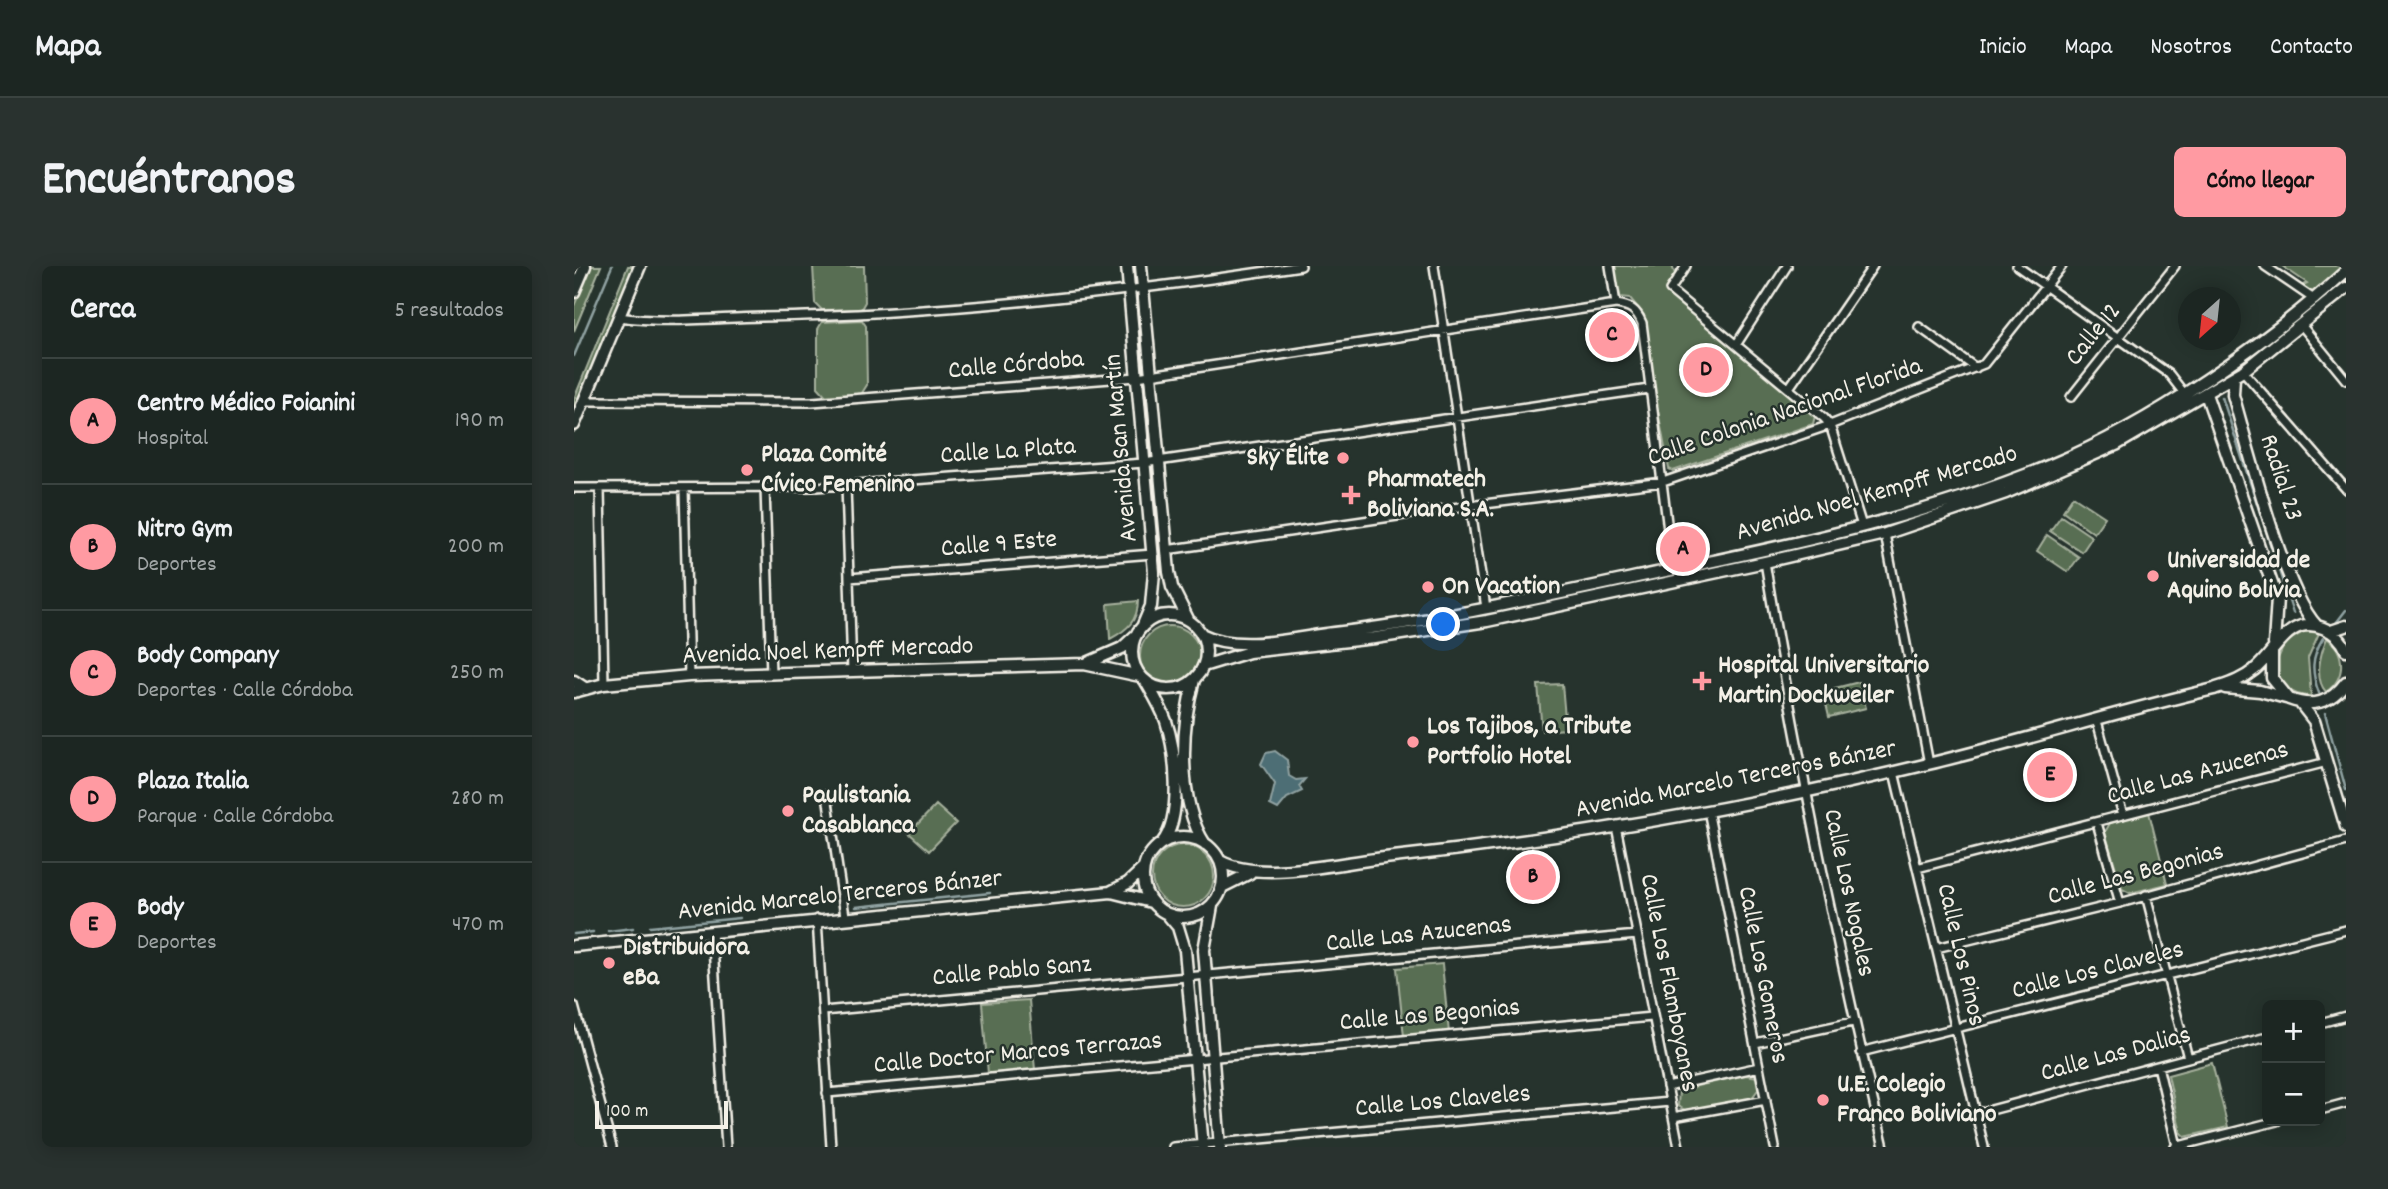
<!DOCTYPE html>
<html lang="es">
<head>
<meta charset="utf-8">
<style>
  body { margin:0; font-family:Dekko,sans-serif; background:#29322f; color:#f1f3f6 }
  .controls { position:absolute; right:21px; bottom:21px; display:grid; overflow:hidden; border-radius:10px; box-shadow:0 4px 18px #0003 }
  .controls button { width:63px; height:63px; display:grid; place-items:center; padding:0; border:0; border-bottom:2px solid #3a4340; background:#1c2622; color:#f1f3f6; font:35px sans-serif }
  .compass { position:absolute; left:1604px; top:21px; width:63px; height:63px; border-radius:50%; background:#1c2622; box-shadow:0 4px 18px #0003; rotate:207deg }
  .scale { position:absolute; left:21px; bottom:18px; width:133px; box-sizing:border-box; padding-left:7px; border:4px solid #f4f1e8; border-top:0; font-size:19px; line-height:24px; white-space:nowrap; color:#f4f1e8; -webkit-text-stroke:5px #26332d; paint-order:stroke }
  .you { position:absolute; left:870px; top:359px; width:24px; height:24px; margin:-18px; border:5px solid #fff; border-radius:50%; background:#1a73e8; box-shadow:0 0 0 10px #1a73e833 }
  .badge { display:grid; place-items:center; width:46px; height:46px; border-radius:50%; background:#ff9aa2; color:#111; font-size:23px; font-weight:700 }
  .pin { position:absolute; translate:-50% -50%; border:4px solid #fff; box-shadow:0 2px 7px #0006 }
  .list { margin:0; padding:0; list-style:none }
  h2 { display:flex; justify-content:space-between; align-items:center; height:91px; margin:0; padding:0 28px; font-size:30px }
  h2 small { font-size:23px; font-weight:400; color:#a0a5a5 }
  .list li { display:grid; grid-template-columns:46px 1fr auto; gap:21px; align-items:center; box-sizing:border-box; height:126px; padding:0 28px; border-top:2px solid #3a4340 }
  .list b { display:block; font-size:26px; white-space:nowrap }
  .list p { margin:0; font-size:23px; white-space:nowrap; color:#a0a5a5 }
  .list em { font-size:23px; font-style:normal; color:#a0a5a5 }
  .map { position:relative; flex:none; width:1772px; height:881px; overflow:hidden; border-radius:10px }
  header { display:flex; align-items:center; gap:42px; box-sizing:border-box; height:98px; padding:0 35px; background:#1c2622; border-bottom:2px solid #3a4340 }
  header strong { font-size:33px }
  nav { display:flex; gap:38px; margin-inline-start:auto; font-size:24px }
  .intro { display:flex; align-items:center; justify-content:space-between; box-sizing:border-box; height:168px; padding:0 42px }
  h1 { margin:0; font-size:49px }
  .button { padding:18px 32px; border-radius:10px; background:#ff9aa2; color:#111; font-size:24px; font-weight:700 }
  main { display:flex; gap:42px; padding:0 42px }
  aside { flex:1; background:#1c2622; border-radius:10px; box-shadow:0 4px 18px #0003 }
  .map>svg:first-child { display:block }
  .green { fill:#596e52; stroke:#a6b09d; stroke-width:2 }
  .water { fill:#4d6e74; stroke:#90a2a2; stroke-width:2 }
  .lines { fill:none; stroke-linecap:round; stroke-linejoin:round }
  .stream { stroke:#90a2a2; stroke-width:2.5 }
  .street-casing { stroke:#f4f1e8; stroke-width:12 }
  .secondary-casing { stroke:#f4f1e8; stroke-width:15 }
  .street { stroke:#26332d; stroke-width:7 }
  .secondary { stroke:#26332d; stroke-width:10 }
  .poi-dot { fill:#ff9aa2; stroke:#26332d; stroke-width:2.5 }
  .labels { text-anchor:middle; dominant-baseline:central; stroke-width:5; stroke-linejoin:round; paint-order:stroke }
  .street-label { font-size:26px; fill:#f4f1e8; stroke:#26332d }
  .poi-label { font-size:26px; font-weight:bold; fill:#f4f1e8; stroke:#26332d; text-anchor:start }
</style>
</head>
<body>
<header>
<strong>Mapa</strong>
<nav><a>Inicio</a><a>Mapa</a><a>Nosotros</a><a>Contacto</a></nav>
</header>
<div class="intro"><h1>Encuéntranos</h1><a class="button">Cómo llegar</a></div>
<main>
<aside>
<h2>Cerca<small>5 resultados</small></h2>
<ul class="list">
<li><span class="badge">A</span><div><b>Centro Médico Foianini</b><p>Hospital</p></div><em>190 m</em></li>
<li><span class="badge">B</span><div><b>Nitro Gym</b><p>Deportes</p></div><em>200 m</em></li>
<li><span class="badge">C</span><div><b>Body Company</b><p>Deportes · Calle Córdoba</p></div><em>250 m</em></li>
<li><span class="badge">D</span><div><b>Plaza Italia</b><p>Parque · Calle Córdoba</p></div><em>280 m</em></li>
<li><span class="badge">E</span><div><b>Body</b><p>Deportes</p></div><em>470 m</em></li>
</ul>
</aside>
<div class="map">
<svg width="1772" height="881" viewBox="0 0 1772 881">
  <rect width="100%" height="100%" fill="#26332d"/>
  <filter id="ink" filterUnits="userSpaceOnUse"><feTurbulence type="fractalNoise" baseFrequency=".0143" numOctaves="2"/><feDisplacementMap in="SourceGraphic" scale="14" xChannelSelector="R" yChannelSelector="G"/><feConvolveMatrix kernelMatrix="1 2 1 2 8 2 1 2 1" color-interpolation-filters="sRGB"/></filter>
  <g filter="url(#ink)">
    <path class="green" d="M17 0H27L0 65V40Z
      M54 0H60L0 146V133Z
      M239 0H290L291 36 287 43 248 44 241 37Z
      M1040 0H1098L1101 8 1093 20 1095 27 1237 146 1241 150 1239 158 1099 205 1095 203 1078 114 1070 49 1056 32 1046 31Z
      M1708 0H1770L1742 27 1735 28 1725 21 1733 17Z
      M288 54 292 60 293 119 286 130 254 132 244 121V63L248 56Z
      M1499 230 1531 251 1520 267 1489 245Z
      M1487 250 1518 271 1508 286 1476 265Z
      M1473 269 1505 291 1494 306 1463 285Z
      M564 335C564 355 553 364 536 373L534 338Z
      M566 390a30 30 0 1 1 60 0a30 30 0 1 1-60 0Z
      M1731 365 1745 367 1734 392 1737 430C1716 430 1704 418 1702 397L1711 377Z
      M1753 372C1772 387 1772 412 1752 426 1740 413 1746 388 1753 372Z
      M1285 416 1292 442 1255 451 1249 425Z
      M988 418 992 463 968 465 964 419Z
      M362 539 382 557 355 585 335 567Z
      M1575 546 1593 618 1556 627 1548 623 1531 566 1536 557Z
      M578 610a31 31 0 1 1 62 0a31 31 0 1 1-62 0Z
      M868 698 875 767 830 771 823 702Z
      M455 734 461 804 414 808 408 737Z
      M1638 797 1654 861 1611 871 1607 867 1594 809Z
      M1172 809 1184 811 1186 821 1177 833 1111 844 1104 840 1105 824Z"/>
    <path class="water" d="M701 485 713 494 715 510 722 514 731 513 725 520 728 525 713 532 704 543 696 539 701 518 687 498 692 487Z"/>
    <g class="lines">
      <path class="stream" d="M0 90 38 0
        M1648 131 1719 347
        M1762 357 1772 344
        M1745 427C1737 406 1737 391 1749 372
        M1751 447 1772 524
        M282 641 416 627
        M76 661 166 652
        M34 665 59 662
        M0 668 19 666"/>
      <defs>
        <path id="street" d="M860 0 912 342
          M1036 0 1042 38
          M1112 0 1096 24 1250 152 1256 159 1288 260
          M1443 0 1595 108 1609 126
          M1691 0 1741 34
          M45 51C91 58 141 52 188 51 369 48 549 27 727 0
          M1728 60 1772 114
          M1345 61 1402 102
          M1162 79 1213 0
          M1669 105 1772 223
          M1215 122 1299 0
          M1497 131 1601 0
          M10 135 238 136 563 111 1042 38C1056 40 1062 43 1068 57L1099 304
          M272 219 278 406
          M0 222 242 221 570 197 1075 123
          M191 222 197 408
          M26 223 30 418
          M110 223 115 410
          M1311 268 1355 498
          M592 284 878 242 1089 216 1256 159 1410 98 1488 0
          M1191 296C1223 493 1264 687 1310 881
          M275 312 579 288
          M1523 455 1549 549
          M1320 506 1410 881
          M253 529 271 650
          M1134 544 1201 881
          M1523 557 1546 637
          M1042 560 1105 881
          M1343 602 1753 496
          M1572 629 1614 792
          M243 653 257 881
          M138 665 152 881
          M1362 682 1546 637 1772 575
          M0 740 38 881
          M249 745 1063 669
          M1746 757 1772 750
          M1181 777 1279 756
          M1287 786 1772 664
          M1584 800 1603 880
          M1093 821 1185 801
          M253 827 1078 751
          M1746 844 1772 837
          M1402 848 1693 771
          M1099 851 1192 834
          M599 881 1096 836
          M1601 881 1703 855"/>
        <path id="secondary" d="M553 0 580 306 577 340 569 359
          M567 0 595 306 598 321 615 355
          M0 26 11 0
          M1660 111 1659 129C1674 181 1710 327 1743 360
          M1632 128 1703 332 1700 378
          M0 159 66 0
          M558 386a37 37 0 1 1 74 0a37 37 0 1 1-74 0Z
          M1757 365 1772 360
          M627 368C665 387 719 372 760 367 862 355 963 332 1063 311 1203 282 1347 253 1479 198 1578 157 1693 77 1772 5
          M1698 385V412L1715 433C1739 442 1757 437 1772 416
          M511 398 548 382 561 370
          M629 400 675 386 801 372 913 355 1191 296 1311 268 1432 227 1542 179 1669 105 1772 22
          M620 414C607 460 603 535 631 578
          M0 415 12 423
          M572 416C579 428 587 441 592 455 602 486 609 551 588 577
          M1651 422 1686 425 1712 432
          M0 426 30 418 115 410 510 398 566 410
          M1726 437 1740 455 1772 561
          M569 611a40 40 0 1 1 80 0a40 40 0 1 1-80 0Z
          M646 595C684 616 759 598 802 593 987 573 1173 542 1354 498 1450 475 1544 445 1640 423 1654 418 1668 414 1680 404 1702 387 1714 348 1749 362 1760 366 1768 374 1772 384
          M648 621 676 607
          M538 625 554 617 570 602
          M638 640 630 684 646 881
          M593 648 604 661 611 684 629 881
          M0 680 537 626 577 636"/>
      </defs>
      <use href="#street" class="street-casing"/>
      <use href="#secondary" class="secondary-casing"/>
      <use href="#street" class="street"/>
      <use href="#secondary" class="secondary"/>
    </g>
  </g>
  <g class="poi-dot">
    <circle cx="769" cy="192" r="7"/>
    <circle cx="173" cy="204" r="7"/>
    <path d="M773.5 218.5h7v7h7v7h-7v7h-7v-7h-7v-7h7z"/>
    <circle cx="1579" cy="310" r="7"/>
    <circle cx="854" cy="321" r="7"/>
    <path d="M1124.5 404.5h7v7h7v7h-7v7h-7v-7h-7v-7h7z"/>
    <circle cx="839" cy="476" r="7"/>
    <circle cx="214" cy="545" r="7"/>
    <circle cx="35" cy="697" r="7"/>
    <circle cx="1249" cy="834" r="7"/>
  </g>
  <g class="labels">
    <g class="street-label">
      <text transform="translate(1520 69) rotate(-51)">Calle 12</text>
      <text transform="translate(442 100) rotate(-5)">Calle Córdoba</text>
      <text transform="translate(1211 147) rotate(-19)">Calle Colonia Nacional Florida</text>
      <text transform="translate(548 182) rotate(-95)">Avenida San Martín</text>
      <text transform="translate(434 186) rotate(-4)">Calle La Plata</text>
      <text transform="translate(1706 212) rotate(72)">Radial 23</text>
      <text transform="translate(1303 228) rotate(-16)">Avenida Noel Kempff Mercado</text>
      <text transform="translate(425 279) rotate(-5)">Calle 9 Este</text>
      <text transform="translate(254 386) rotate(-2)">Avenida Noel Kempff Mercado</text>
      <text transform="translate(1624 508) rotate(-15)">Calle Las Azucenas</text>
      <text transform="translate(1162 514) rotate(-11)">Avenida Marcelo Terceros Bánzer</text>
      <text transform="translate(1562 609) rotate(-15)">Calle Las Begonias</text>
      <text transform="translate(1274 627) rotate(78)">Calle Los Nogales</text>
      <text transform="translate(266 630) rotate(-6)">Avenida Marcelo Terceros Bánzer</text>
      <text transform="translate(845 669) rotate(-6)">Calle Las Azucenas</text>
      <text transform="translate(1386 689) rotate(77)">Calle Los Pinos</text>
      <text transform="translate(1524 705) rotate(-14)">Calle Los Claveles</text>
      <text transform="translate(438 706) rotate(-5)">Calle Pablo Sanz</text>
      <text transform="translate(1188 709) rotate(79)">Calle Los Gomeros</text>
      <text transform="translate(1094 717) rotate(79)">Calle Los Flamboyanes</text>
      <text transform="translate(856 750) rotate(-5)">Calle Las Begonias</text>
      <text transform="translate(444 788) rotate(-5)">Calle Doctor Marcos Terrazas</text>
      <text transform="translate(1542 789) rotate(-15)">Calle Las Dalias</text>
      <text transform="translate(869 836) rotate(-5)">Calle Los Claveles</text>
    </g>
    <g class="poi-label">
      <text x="187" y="189">Plaza Comité<tspan x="187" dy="30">Cívico Femenino</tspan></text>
      <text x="755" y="192" text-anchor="end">Sky Élite</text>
      <text x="793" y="214">Pharmatech<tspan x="793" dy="30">Boliviana S.A.</tspan></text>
      <text x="1593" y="295">Universidad de<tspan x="1593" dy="30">Aquino Bolivia</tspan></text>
      <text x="868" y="321">On Vacation</text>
      <text x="1144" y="400">Hospital Universitario<tspan x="1144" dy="30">Martin Dockweiler</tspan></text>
      <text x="853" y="461">Los Tajibos, a Tribute<tspan x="853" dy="30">Portfolio Hotel</tspan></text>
      <text x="228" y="530">Paulistania<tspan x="228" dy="30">Casablanca</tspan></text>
      <text x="49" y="682">Distribuidora<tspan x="49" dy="30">eBa</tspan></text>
      <text x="1263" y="819">U.E. Colegio<tspan x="1263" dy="30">Franco Boliviano</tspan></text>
    </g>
  </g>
</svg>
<div class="controls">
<button>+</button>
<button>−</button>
</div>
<svg class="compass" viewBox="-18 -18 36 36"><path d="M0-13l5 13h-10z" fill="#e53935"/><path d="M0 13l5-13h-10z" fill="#a0a5a5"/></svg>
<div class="scale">100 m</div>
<div class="you"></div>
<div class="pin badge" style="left:1109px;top:283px">A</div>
<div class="pin badge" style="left:959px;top:611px">B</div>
<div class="pin badge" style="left:1038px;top:69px">C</div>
<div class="pin badge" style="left:1132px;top:104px">D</div>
<div class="pin badge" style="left:1476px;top:509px">E</div>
</div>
</main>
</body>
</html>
